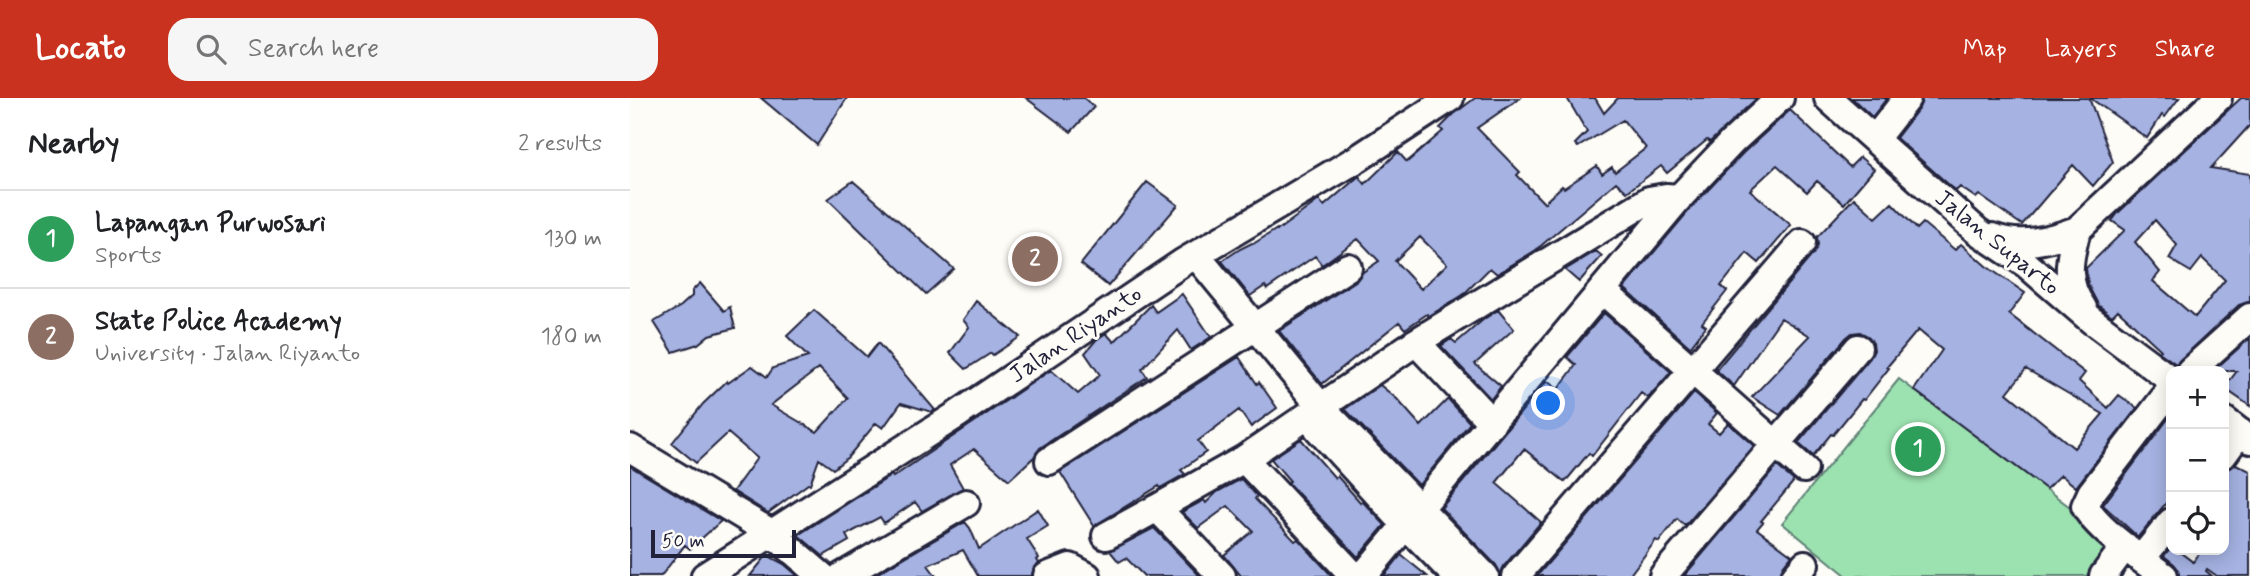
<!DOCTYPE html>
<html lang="en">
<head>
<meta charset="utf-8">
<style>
  body { margin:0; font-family:Mynerve,sans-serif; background:#f6f6f6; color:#202124 }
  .controls { position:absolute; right:21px; bottom:21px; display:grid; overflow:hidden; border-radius:14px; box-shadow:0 4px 18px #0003 }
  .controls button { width:63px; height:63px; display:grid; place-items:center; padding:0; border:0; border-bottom:2px solid #e0e0e0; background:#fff; color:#202124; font:35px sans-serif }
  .scale { position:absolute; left:21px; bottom:18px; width:145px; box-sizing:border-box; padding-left:7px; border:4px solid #22223b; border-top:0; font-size:19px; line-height:24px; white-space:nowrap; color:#22223b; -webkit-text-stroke:5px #fdfcf7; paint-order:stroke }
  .you { position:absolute; left:919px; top:306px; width:24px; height:24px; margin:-18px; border:5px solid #fff; border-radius:50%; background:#1a73e8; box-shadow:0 0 0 10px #1a73e833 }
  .badge { display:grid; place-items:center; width:46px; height:46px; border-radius:50%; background:#c8321e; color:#fff; font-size:23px; font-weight:700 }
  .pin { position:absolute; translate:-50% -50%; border:4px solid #fff; box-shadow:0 2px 7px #0006 }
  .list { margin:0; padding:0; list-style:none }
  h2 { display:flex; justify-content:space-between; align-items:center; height:91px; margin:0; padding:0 28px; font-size:30px }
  h2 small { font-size:23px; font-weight:400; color:#757577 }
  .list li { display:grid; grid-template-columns:46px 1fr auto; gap:21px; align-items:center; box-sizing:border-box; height:98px; padding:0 28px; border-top:2px solid #e0e0e0 }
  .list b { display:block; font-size:26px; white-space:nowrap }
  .list p { margin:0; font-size:23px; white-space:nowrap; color:#757577 }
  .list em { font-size:23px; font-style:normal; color:#757577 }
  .icon { flex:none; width:38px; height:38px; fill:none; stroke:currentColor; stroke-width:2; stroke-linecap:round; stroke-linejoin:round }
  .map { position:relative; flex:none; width:1620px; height:478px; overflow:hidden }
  header { display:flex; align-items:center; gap:42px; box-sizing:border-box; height:98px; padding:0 35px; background:#c8321e; color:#fff }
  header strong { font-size:33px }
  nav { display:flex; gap:38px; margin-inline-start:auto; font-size:24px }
  .search { width:490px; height:63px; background:#f6f6f6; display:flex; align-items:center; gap:18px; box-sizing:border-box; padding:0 24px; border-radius:21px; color:#757577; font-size:26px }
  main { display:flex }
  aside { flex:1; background:#fff }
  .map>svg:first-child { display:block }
  .green { fill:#9ce2b0; stroke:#5f8276; stroke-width:2 }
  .building { fill:#a5b2e2; stroke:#22223b; stroke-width:2; fill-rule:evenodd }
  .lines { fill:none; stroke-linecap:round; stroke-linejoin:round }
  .minor-casing { stroke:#22223b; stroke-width:32 }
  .minor { stroke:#fdfcf7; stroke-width:26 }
  .labels { text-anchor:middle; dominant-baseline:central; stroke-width:6; stroke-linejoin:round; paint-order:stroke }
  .street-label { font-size:24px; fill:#22223b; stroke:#fdfcf7 }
</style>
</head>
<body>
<header>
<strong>Locato</strong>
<div class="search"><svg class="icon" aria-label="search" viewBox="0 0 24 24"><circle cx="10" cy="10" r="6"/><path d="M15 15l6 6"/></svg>Search here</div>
<nav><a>Map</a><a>Layers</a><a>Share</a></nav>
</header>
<main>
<aside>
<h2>Nearby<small>2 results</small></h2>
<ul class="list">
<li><span class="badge" style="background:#2e9e5b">1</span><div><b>Lapangan Purwosari</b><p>Sports</p></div><em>130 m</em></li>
<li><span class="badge" style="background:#8d6e63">2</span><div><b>State Police Academy</b><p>University · Jalan Riyanto</p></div><em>180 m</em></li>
</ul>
</aside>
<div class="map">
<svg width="1620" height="478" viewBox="0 0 1620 478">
  <rect width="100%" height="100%" fill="#fdfcf7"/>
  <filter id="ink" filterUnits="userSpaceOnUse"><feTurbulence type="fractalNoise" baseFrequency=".0143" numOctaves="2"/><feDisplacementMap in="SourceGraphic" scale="14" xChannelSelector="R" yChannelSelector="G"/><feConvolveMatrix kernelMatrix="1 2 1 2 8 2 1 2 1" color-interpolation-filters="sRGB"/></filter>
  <g filter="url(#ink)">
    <path class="green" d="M1269 281 1484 442 1456 478H1217L1152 425Z"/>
    <path class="building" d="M131 0H217L187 47Z
      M396 0H454L464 9 441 34Z
      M845 0H890L847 30 890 74 887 77 914 105 932 88 934 90 967 68 972 76 982 69 985 74 1016 50 993 22 948 49 945 46 957 34 937 0H965L974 15 988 0H1127L1080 44 1077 42 1037 75 1031 68 997 94 986 84 906 152 867 176 860 170 833 197 799 218 797 216 775 231 769 224 692 286 649 233 727 182 733 174 749 163 728 141 692 167 685 158 637 191 635 188 620 198 592 163 610 151 622 145 623 146 647 131 648 132 689 102 694 108 729 78 735 86 768 54 777 64 813 33 810 30 824 16ZM790 139 817 166 791 191 765 163Z
      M1222 0H1257L1242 19Z
      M1292 0H1459L1483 64 1463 88 1443 67 1392 127 1349 97 1346 100 1330 89 1326 93 1266 40 1289 10Z
      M1460 0H1549L1535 19 1532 17 1517 40Z
      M1611 0H1620V27L1581 70 1620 76V204L1609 207 1546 266 1529 254 1531 252 1488 212 1482 218 1468 207 1458 187 1456 170 1495 132 1482 123 1488 115ZM1525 122 1547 147 1539 161 1561 174 1572 160 1595 182 1565 219 1523 183 1530 174 1505 144Z
      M1160 12 1220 69 1230 59 1244 71 1214 106 1187 83 1177 94 1147 67 1120 92 1161 127 1129 165 1117 155 1091 188 1097 193 1072 225 1076 228 1060 249 994 190 1061 110 1113 55Z
      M223 83 324 171 296 196 198 101Z
      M517 84 548 107 478 188 451 166Z
      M1224 100 1246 120 1262 105 1287 131 1293 125 1325 152 1331 146 1356 168 1395 195 1379 216 1455 275 1449 283 1478 310 1489 297 1507 310 1446 389 1431 377 1416 391 1284 292 1312 252 1288 232 1257 269 1259 270 1234 302 1232 301 1203 337 1201 336 1183 358 1168 345 1240 260 1244 252 1243 245 1239 239 1230 234 1222 235 1216 240 1150 317 1122 299 1180 238 1151 220 1104 288 1086 272 1184 155 1188 147 1187 139ZM1396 271 1473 316 1444 350 1377 295Z
      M966 153 972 158 949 184 935 172Z
      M70 185 94 213 100 209 105 230 79 237 68 246 43 254 24 224 51 208 62 198V193Z
      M552 196 581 239 561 252 548 232 512 271 517 279 410 350 404 359 379 382 344 351 320 367 333 390 292 413 285 404 254 425 250 419 216 437 219 443 193 458 168 437 262 377 263 379 421 272 448 296 470 277 455 255 466 242 476 235 484 244 521 207 526 214Z
      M346 203 390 239 363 257 361 255 336 271 320 255 339 229 333 222Z
      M184 212 237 259 248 245 305 312 302 314 271 305 253 330 246 325 218 359 203 371 189 361 180 386H178L138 415 103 393 127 360 98 335 66 365 42 345 73 306 97 283 98 285 122 268 137 279 143 270 178 259 157 238ZM189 270 218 300 187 334 141 307Z
      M868 212 884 231 845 266 871 288 861 301 811 248 821 241 826 245 854 221Z
      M974 215 1041 274 1018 300 1011 295 962 358 959 355 935 384 894 351 866 385 911 424 874 468 870 478 866 467 811 410 917 283 928 291 946 267 937 259Z
      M1620 240V308L1594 290 1607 273H1583Z
      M609 259 627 286 629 284 647 310 621 329 609 312 568 343 576 354 551 372 555 376 530 390 529 388 464 428 430 374Z
      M750 287 767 301 791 328 818 301 840 325 789 387 715 311Z
      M1064 295 1087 315 1078 326 1089 335 1098 325 1124 348 1055 428 1047 421 1029 444 1026 442 999 478H907Z
      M1541 317V399L1508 439 1473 407Z
      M671 341 705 380 707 378 731 405 732 403 755 427 728 459 658 385 660 383 641 361Z
      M1606 366 1620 373V478H1587L1577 471 1576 473 1582 478H1549L1548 471 1544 466 1534 458 1541 449V452H1547L1563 464 1572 452H1594V376L1597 371Z
      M0 368 91 423 60 451 55 447 31 478H0Z
      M1147 368 1164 383 1131 423 1133 424 1127 431 1162 457 1153 468 1150 478H1054Z
      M611 381 627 398 625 401 665 443 668 441 702 478H611L594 457 623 433 598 408 568 430 552 414 574 402 576 405 587 394Z
      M408 411 418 428 397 441 409 460 407 462 409 465 404 469 402 478H348L333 452 298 467 306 478H243L335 424 340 430 349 451Z
      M524 430 570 478H514L496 460 489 464 480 453Z
      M137 457 154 466 168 478H120Z
      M771 457 781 465 797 478H754Z"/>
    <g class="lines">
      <defs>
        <path id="minor" d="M1198 0 1347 133 1396 166 1461 222 1541 282
          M1245 41 1277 0
          M1447 132C1439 161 1434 184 1453 210
          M1362 139C1391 150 1419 142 1447 132L1588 0
          M566 157 691 309 855 478
          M972 192 1174 371
          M786 244 862 325
          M1560 273 1620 219
          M1594 322 1620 342
          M688 331 775 426 826 478
          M0 350 143 436 192 478
          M1594 356 1610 334
          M614 361 724 478
          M419 363 718 169
          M476 438 527 410
          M1512 460 1541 424
          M75 478 328 316 552 165 727 61 820 0
          M212 478 336 405
          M417 478 440 469 457 478
          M592 478 527 410 614 361 786 244 1019 102 1036 99 1049 100
          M733 478 1049 100 1102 44 1150 0
          M886 478 1172 145
          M1033 478 1228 250
          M1165 478 1175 466
          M1473 478 1495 448
          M1534 478C1512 461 1467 432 1455 408L1461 395 1541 291"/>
      </defs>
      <use href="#minor" class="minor-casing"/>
      <use href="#minor" class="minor"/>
    </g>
  </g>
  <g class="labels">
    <g class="street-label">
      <text transform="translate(1367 145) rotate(39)">Jalan Suparto</text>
      <text transform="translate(446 237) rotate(-34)">Jalan Riyanto</text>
    </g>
  </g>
</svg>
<div class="controls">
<button>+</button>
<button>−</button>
<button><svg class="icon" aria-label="locate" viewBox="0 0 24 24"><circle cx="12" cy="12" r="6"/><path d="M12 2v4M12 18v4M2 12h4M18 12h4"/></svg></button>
</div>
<div class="scale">50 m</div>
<div class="you"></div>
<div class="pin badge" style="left:1288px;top:351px;background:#2e9e5b">1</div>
<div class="pin badge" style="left:405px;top:161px;background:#8d6e63">2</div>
</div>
</main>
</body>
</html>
